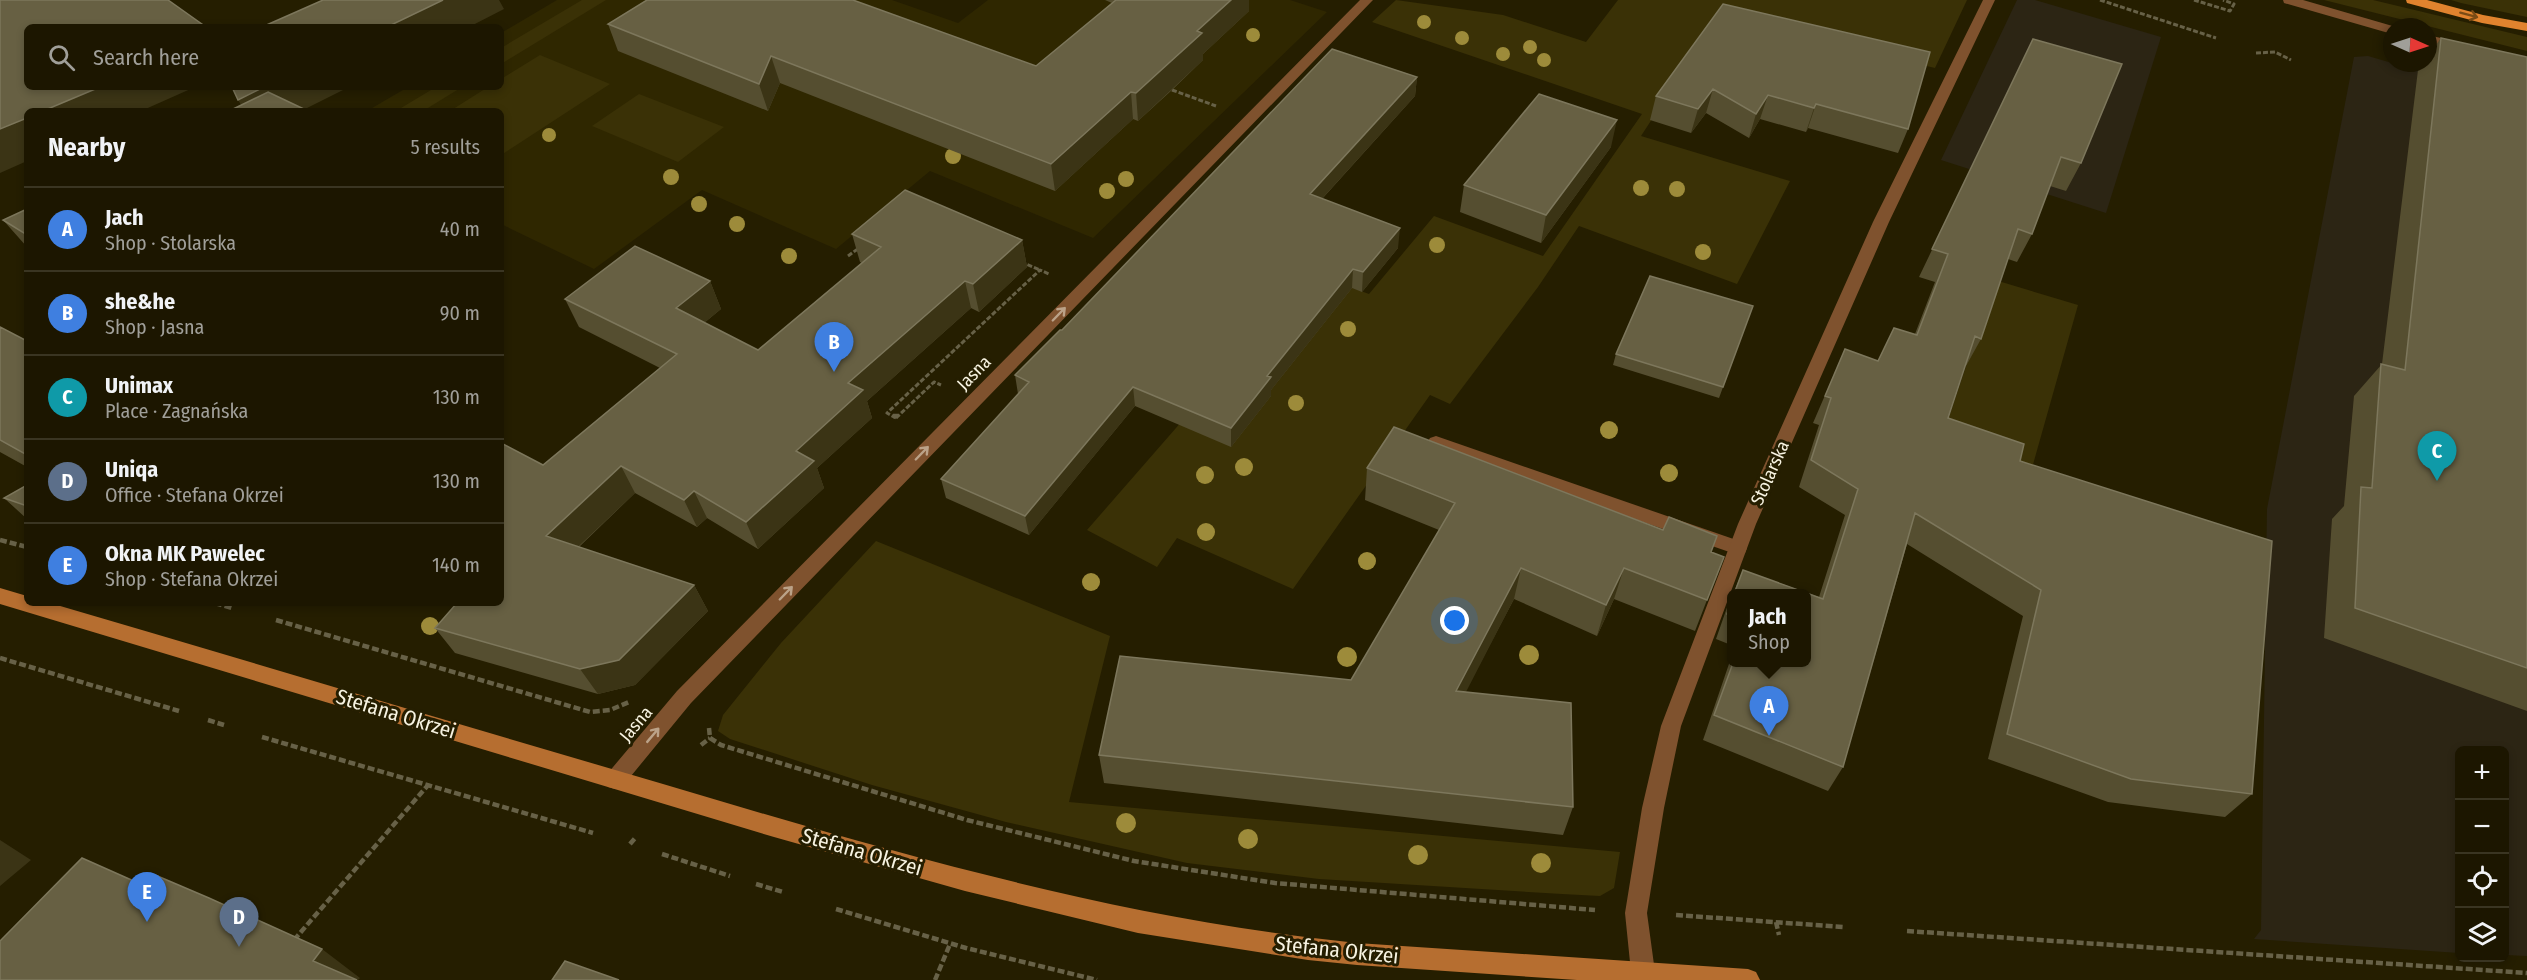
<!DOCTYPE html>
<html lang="en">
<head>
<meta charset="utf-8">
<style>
  body { margin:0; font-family:"Fira Sans Condensed",sans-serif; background:#29230f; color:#f1f3f6 }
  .controls { position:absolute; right:18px; bottom:18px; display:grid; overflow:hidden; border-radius:9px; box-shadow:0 3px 9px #0003 }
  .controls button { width:54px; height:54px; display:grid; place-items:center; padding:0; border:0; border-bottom:2px solid #3a3522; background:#1c1600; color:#f1f3f6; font:30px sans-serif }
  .compass { position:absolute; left:2383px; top:18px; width:54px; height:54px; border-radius:50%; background:#1c1600; box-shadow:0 3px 9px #0003; rotate:93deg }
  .you { position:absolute; left:1455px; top:621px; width:21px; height:21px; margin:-15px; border:4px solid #fff; border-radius:50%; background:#1a73e8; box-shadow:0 0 0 9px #1a73e833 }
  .badge { display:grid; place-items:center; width:39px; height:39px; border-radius:50%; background:#8c9099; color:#fff; font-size:20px; font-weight:700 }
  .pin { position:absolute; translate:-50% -50px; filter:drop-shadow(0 2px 3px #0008) }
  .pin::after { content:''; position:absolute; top:32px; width:21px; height:18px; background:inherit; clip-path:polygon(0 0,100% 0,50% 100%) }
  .popup { position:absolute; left:1727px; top:589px; width:84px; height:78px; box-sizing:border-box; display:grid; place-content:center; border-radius:9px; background:#1c1600; filter:drop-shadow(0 2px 4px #0005); font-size:20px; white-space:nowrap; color:#a09f99 }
  .popup b { font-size:22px; color:#f1f3f6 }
  .popup::after { content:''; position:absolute; left:50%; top:100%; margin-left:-12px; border:12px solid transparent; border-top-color:#1c1600 }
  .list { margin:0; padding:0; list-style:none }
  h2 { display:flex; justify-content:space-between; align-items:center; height:78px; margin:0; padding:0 24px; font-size:26px }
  h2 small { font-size:20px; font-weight:400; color:#a09f99 }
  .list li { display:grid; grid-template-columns:39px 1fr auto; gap:18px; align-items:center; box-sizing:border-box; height:84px; padding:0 24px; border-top:2px solid #3a3522 }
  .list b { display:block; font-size:22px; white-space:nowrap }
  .list p { margin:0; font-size:20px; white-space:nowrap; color:#a09f99 }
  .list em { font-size:20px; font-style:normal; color:#a09f99 }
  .icon { flex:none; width:33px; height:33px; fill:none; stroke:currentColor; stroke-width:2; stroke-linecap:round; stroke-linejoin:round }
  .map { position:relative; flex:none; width:2527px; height:980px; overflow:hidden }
  .search { position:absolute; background:#1c1600; box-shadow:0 3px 9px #0003; left:24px; top:24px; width:480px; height:66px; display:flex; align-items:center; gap:15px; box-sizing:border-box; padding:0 21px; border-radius:9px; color:#a09f99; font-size:22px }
  .panel { position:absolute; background:#1c1600; box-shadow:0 3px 9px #0003; left:24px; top:108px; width:480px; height:498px; border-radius:9px }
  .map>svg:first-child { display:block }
  .commercial { fill:#2c2514 }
  .built { fill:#2f2700 }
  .green { fill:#3a3106 }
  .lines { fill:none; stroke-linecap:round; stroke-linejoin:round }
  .path-far1 { stroke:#676147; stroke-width:3; stroke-dasharray:5 2; stroke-linecap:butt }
  .path { stroke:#676147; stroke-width:4.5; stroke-dasharray:7 3; stroke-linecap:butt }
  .lane { fill:#7f522e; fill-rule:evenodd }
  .street { fill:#7f522e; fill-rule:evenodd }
  .secondary { fill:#b66e30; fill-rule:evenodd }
  .primary { fill:#e1832e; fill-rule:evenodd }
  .tree { fill:#9d8b3a }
  .wall { fill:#554e30 }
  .shaded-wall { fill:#3b3415 }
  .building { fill:#676043; stroke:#7d775c; stroke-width:1.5 }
  .oneway { stroke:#7a4b15 }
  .oneway2 { stroke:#bba288 }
  .labels { text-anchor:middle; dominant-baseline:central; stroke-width:6; stroke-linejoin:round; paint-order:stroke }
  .street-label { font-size:18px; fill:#f7f3e1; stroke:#251e00 }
  .near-street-label { font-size:21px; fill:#f7f3e1; stroke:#251e00 }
</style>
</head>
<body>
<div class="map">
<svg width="2527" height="980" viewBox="0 0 2527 980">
  <rect width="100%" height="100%" fill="#251e00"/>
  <path class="commercial" d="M2017 0H2035L2161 37 2106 213 1941 160Z
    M2368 56 2392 63 2527 91V956L2505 955 2504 750H2460L2459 953 2254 939 2261 930 2267 509 2354 57Z"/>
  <path class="built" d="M557 0H892L958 23 988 0H1290L1327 12 1093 238 930 171 836 249 702 190 594 269 501 224V111H367L408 87H501V33Z"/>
  <path class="green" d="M582 0H606L501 64V48Z
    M1396 0 1503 15 1586 42 1618 0H1967L1935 68 1725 18 1669 93 1641 136 1790 181 1737 284 1579 226 1538 287 1450 404 1430 395 1293 589 1177 538 1157 567 1087 530 1203 397 1299 268 1369 294 1434 216 1543 256 1642 114 1372 22Z
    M2324 0H2373L2527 37V51Z
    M2451 0H2527V17L2461 3Z
    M540 55 610 84 501 155V111H450L488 87H501V79Z
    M436 87H462L423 111H396Z
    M639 94 724 127 678 162 592 126Z
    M1995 280 2078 305 2032 468 1942 438Z
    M876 541 1110 636 1069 802 1620 852 1614 888 1600 896 1562 894 1319 879 1187 863 1006 822 872 785 730 739 718 731 723 715 781 643Z"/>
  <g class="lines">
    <path class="path-far1" d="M2100 0 2216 38
      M2194 0 2230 11 2234 4 2223 0
      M2256 53 2275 52 2291 60
      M1172 90 1216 106
      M848 256 859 248
      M1021 262 1040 270
      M896 418 887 413 1040 270 1049 274
      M896 418 934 382 941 385"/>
    <path class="path" d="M893 416H898
      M0 540 27 547
      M215 603 232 608
      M276 620 590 712 610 710 629 702
      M0 658 179 711
      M208 720 224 725
      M709 728 710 738 721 745 967 820 1134 861 1275 883 1595 910
      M262 737 593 833
      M701 745 710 738
      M630 844 636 837
      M662 854 730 876
      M756 884 783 892
      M836 909 966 948 1097 980
      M1676 915 1843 927
      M1776 922 1779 935
      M1907 931 2527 973
      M294 940 429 784
      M935 980 950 944"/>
    <path class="lane" d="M1436 436 1745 543 1747 548 1745 553 1738 555 1430 448 1427 443 1430 438Z"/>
    <path class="street" d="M1360 0H1373L691 703 622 787 615 789 608 787 604 780 608 773 677 691Z
      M1983 0H1995L1889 222 1756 524 1681 726 1664 808 1647 913 1655 972 1651 980H1635L1631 972 1625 913 1642 808 1661 726 1738 524 1873 222Z
      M2283 0H2303L2396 27H2392V34L2284 3Z
      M2428 35 2466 44 2468 47 2461 51 2428 43Z"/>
    <path class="secondary" d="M0 588 27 596V603H50C254 663 458 724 663 784 891 852 1119 919 1357 943L1748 969 1756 972 1760 980H1577L1357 965 1308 960 1138 933 965 891 774 837 0 604Z"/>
    <path class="primary" d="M2406 0H2427L2483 15 2527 23V31L2482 23 2407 3Z"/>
  </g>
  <g class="tree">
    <circle cx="1424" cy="22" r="7"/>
    <circle cx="1253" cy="35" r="7"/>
    <circle cx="1462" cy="38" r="7"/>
    <circle cx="1530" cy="47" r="7"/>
    <circle cx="1503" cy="54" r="7"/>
    <circle cx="1544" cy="60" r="7"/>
    <circle cx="549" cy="135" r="7"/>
    <circle cx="953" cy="156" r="8"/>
    <circle cx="671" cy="177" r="8"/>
    <circle cx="1126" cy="179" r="8"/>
    <circle cx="1641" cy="188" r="8"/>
    <circle cx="1677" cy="189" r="8"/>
    <circle cx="1107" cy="191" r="8"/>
    <circle cx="699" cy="204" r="8"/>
    <circle cx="737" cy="224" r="8"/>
    <circle cx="1437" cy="245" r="8"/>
    <circle cx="1703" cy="252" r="8"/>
    <circle cx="789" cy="256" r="8"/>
    <circle cx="1348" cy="329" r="8"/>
    <circle cx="1296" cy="403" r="8"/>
    <circle cx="1609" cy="430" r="9"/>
    <circle cx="1244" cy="467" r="9"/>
    <circle cx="1669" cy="473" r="9"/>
    <circle cx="1205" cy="475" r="9"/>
    <circle cx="1206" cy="532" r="9"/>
    <circle cx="1367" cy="561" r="9"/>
    <circle cx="1091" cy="582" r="9"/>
    <circle cx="430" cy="626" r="9"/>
    <circle cx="1529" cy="655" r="10"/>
    <circle cx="1347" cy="657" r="10"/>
    <circle cx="1126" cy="823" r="10"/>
    <circle cx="1248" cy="839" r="10"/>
    <circle cx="1418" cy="855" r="10"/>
    <circle cx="1541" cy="863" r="10"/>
  </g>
  <path class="wall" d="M1105 0H1249V11L1203 54V60L1172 90 1138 121 1133 119 1055 191 780 83 768 111 618 51 608 24 1036 66 1112 3Z
    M1723 4 1908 129 1898 153 1808 128 1806 132 1760 119 1749 138 1706 113 1691 133 1650 120 1656 96Z
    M2441 38 2527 57V711L2324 638 2332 519 2344 506 2354 396 2382 364 2418 70 2423 63H2428V56Z
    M2033 39 2081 163 2066 191 2050 186 2032 234 2017 262 2008 259 1981 339 1966 366H1965L1948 418 2020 461 2252 794 2225 817 2108 802 1988 759 2023 616 1907 544 1843 767 1828 791 1703 740 1731 658V663H1806V594H1733L1743 570 1819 597 1845 515 1799 487 1819 425 1813 423 1845 349 1878 361 1915 334 1935 282 1919 277Z
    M1417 77 1415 96 1322 199 1398 248 1362 292 1352 288 1271 390V396L1231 447 1135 406 1029 535 946 498 941 479 1018 394 1015 375 1062 330Z
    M1611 147 1541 243 1460 212 1464 185Z
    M27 209V247L3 220Z
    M852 234 1022 240 1027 267 979 312 971 308 867 401 872 418 817 468 824 488 758 549 707 518 697 527 635 493 579 547 694 585 708 611 635 685 598 694 455 653 435 628 455 605 451 603H501L543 465 660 368 579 327 565 299 710 281 721 309 704 323 758 350 862 263 860 262Z
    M1753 306 1719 398 1613 365 1616 354Z
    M0 327 27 341V467L0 452Z
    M1367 468 1711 552 1707 600 1695 631 1614 599 1597 636 1514 599 1465 692 1573 807 1563 835 1104 783 1099 755 1351 680 1439 530 1365 500Z
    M27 485V519L4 498Z
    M1731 596V645L1716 639Z"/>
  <path class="shaded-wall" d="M443 0H499L504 9 469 27H387Z
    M1231 0H1249V11L1203 54V60L1138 121 1136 93 1197 31Z
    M771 56 780 83 768 111 759 84Z
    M1417 77 1415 96 1309 213 1310 194Z
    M100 87H195L141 111H43Z
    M264 87H349L301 111H245L238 100Z
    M1713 89 1706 113 1691 133 1698 109Z
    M1131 92 1133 119 1055 191 1051 164Z
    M1768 95 1760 119 1749 138 1756 114Z
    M1816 104 1808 128 1806 132 1814 108Z
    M27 118V161L0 173V129Z
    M1617 120 1611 147 1541 243 1546 215Z
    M1400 228 1398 248 1362 292 1363 272Z
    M1022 240 1027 267 979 312 973 284Z
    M1353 269 1352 288 1271 390V396L1231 447V428L1267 376Z
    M710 281 721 309 688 336 676 308Z
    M965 281 971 308 867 401 872 418 817 468 824 488 758 549 746 522 796 451 848 383Z
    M1133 387 1135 406 1029 535 1025 516Z
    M621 466 635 493 562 562 546 536Z
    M694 491 707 518 697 527 684 500Z
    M1521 568 1514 599 1451 721 1456 691Z
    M1624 568 1614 599 1597 636 1606 605Z
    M694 585 708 611 635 685 598 694 580 669Z
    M0 840 31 860 0 886Z
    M322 949 360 978 358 980 313 961Z"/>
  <path class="building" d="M0 0H168L206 27H27V87H100L43 111H27V118L0 129Z
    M323 0H443L387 27H262Z
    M647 0H853L1036 66 1116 0H1231L1197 31 1202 33 1170 62 1136 93 1131 92 1051 164 771 56 759 84 608 24Z
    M1723 4 1930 52 1908 129 1816 104 1814 108 1768 95 1756 114 1713 89 1698 109 1656 96Z
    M2441 38 2527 57V668L2355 608 2361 487 2372 488 2381 364 2405 370Z
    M2033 39 2122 64 2081 163 2061 157 2032 234 2018 229 1981 339 1975 336 1948 418 2024 444 2020 461 2272 541 2252 794 2131 779 2007 734 2041 590 1915 513 1843 767 1714 715 1733 663H1806V594H1734L1743 570 1823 599 1858 489 1811 460 1831 398 1825 396 1845 349 1878 361 1894 328 1917 335 1948 254 1932 249Z
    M1332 49 1417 77 1310 194 1400 228 1363 272 1353 269 1267 376 1271 377 1231 428 1133 387 1025 516 941 479 1029 382 1015 375 1060 330H1062Z
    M232 87H264L238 100Z
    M268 92 308 111H229Z
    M1539 94 1617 120 1546 215 1464 185Z
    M905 190 1022 240 973 284 965 281 848 383 863 390 796 451 814 461 746 522 694 491 684 500 621 466 546 536 694 585 619 660 580 669 435 628 457 603H501V443L543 465 677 354 565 299 635 246 710 281 676 308 758 350 881 247 852 234Z
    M27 209V235L3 220Z
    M1650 276 1753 306 1723 387 1616 354Z
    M0 327 27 341V455L0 440Z
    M1394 427 1663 530 1669 517 1717 536 1711 552 1724 557 1707 600 1624 568 1606 605 1521 568 1456 691 1571 703 1573 807 1099 755 1120 656 1351 680 1455 503 1367 468Z
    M27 485V506L4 498Z
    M1731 601V615L1727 614Z
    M82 858 145 886 155 875 209 898 322 949 313 961 357 980H0V941Z
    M565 961 619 980H552Z"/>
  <defs><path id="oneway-shaft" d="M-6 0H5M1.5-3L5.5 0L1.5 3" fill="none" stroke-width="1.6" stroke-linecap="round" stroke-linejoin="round" transform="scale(1.5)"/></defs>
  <use class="oneway" href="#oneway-shaft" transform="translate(2469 15) rotate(15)"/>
  <g class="oneway2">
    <use href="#oneway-shaft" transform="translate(1059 314) rotate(-46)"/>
    <use href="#oneway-shaft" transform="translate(922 453) rotate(-46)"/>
    <use href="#oneway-shaft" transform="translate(786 593) rotate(-46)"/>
    <use href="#oneway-shaft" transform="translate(653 735) rotate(-50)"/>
  </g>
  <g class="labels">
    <g class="street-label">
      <text transform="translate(974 373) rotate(-46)">Jasna</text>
      <text transform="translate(1770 473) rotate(-66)">Stolarska</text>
      <text transform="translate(636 724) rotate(-50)">Jasna</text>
    </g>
    <g class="near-street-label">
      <text transform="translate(396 714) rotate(17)">Stefana Okrzei</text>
      <text transform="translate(862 852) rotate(16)">Stefana Okrzei</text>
      <text transform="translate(1337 950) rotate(6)">Stefana Okrzei</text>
    </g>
  </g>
</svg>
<div class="controls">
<button>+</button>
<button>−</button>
<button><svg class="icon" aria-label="locate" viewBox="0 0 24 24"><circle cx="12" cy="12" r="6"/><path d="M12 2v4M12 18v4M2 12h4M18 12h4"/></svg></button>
<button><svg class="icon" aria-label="layers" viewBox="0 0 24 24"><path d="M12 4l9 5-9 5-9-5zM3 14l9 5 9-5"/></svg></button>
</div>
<svg class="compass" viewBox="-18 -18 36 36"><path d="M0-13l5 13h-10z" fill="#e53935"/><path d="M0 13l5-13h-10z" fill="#a09f99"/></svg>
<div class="you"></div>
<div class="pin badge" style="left:1769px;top:736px;background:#3f7fe0">A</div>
<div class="popup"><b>Jach</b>Shop</div>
<div class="pin badge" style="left:834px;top:372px;background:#3f7fe0">B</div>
<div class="pin badge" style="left:2437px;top:481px;background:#0f9aa8">C</div>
<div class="pin badge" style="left:239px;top:947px;background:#5c6f8a">D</div>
<div class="pin badge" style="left:147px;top:922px;background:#3f7fe0">E</div>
<div class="search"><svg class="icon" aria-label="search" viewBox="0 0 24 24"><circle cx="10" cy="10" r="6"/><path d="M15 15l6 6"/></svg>Search here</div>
<section class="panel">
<h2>Nearby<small>5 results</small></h2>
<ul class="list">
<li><span class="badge" style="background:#3f7fe0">A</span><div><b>Jach</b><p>Shop · Stolarska</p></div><em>40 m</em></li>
<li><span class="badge" style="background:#3f7fe0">B</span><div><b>she&amp;he</b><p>Shop · Jasna</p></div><em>90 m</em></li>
<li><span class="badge" style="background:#0f9aa8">C</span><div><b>Unimax</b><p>Place · Zagnańska</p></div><em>130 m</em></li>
<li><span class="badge" style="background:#5c6f8a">D</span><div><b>Uniqa</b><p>Office · Stefana Okrzei</p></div><em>130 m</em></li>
<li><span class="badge" style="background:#3f7fe0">E</span><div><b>Okna MK Pawelec</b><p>Shop · Stefana Okrzei</p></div><em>140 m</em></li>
</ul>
</section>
</div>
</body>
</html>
